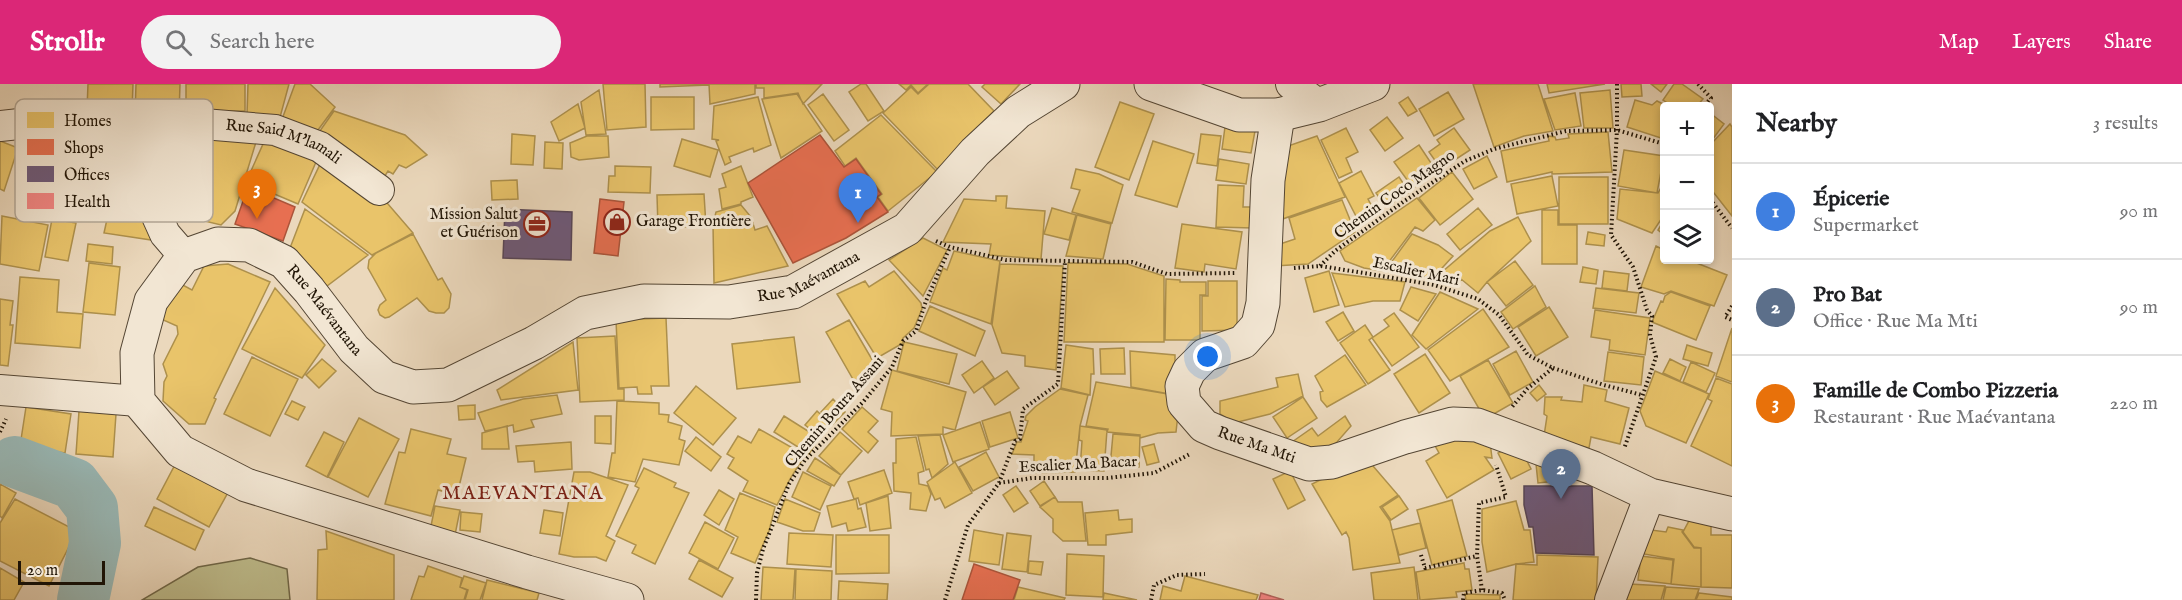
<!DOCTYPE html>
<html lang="en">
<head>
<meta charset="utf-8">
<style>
  body { margin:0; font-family:"IM FELL English",serif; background:#f2f2f2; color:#202124 }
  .controls { position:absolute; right:18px; top:18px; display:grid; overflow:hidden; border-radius:6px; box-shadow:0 3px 9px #0003 }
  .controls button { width:54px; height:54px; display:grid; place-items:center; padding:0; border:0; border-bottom:2px solid #e0e0e0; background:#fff; color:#202124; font:30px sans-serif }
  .scale { position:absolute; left:18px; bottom:15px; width:87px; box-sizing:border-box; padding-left:6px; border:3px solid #211506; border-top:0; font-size:16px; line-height:21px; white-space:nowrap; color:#211506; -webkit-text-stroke:4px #f2e6d3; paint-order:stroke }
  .you { position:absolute; left:1208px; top:273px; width:21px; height:21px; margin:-15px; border:4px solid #fff; border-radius:50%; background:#1a73e8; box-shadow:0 0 0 9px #1a73e833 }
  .badge { display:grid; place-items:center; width:39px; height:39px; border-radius:50%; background:#db2777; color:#fff; font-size:20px; font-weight:700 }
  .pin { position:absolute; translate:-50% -50px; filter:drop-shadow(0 2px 3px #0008) }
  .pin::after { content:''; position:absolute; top:32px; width:21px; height:18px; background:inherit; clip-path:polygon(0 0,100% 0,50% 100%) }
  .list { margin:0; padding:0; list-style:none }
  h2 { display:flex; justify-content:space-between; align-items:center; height:78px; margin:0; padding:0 24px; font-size:26px }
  h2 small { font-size:20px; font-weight:400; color:#757577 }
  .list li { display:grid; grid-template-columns:39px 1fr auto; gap:18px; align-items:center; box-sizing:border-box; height:96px; padding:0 24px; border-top:2px solid #e0e0e0 }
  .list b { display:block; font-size:22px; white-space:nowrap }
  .list p { margin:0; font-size:20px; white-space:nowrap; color:#757577 }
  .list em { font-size:20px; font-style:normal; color:#757577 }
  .icon { flex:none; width:33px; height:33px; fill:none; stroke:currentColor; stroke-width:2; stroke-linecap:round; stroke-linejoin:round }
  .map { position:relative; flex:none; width:1732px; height:516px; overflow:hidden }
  header { display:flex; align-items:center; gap:36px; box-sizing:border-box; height:84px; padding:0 30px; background:#db2777; color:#fff }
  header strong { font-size:28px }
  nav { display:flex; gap:33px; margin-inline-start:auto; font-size:21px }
  .search { width:420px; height:54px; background:#f2f2f2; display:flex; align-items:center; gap:15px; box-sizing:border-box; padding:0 21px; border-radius:33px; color:#757577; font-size:22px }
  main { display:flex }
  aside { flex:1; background:#fff }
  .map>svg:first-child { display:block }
  .green { fill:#bebc8c; stroke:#706849; stroke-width:1.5 }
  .homes { fill:#e9c46a; stroke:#ad904c; stroke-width:1.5 }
  .shops { fill:#e76f51; stroke:#ac543a; stroke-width:1.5 }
  .offices { fill:#6d597a; stroke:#564557; stroke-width:1.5 }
  .health { fill:#f28482; stroke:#b3635d; stroke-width:1.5 }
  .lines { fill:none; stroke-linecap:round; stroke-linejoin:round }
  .river { stroke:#99b9b7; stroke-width:52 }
  .minor-casing { stroke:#544634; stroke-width:32 }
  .tertiary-casing { stroke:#544634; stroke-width:35 }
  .path { stroke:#211506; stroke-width:4; stroke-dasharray:1.5 3; stroke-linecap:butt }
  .minor { stroke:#f2e6d3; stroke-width:30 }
  .tertiary { stroke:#f2e6d3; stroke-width:33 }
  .labels { text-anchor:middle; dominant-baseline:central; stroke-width:6; stroke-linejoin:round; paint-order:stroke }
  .street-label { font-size:16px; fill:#211506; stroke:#f2e6d3 }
  .poi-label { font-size:16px; fill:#211506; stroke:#f2e6d3; text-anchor:end }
  .quarter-label { font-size:20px; letter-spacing:1.5px; fill:#7a1f14; stroke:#f2e6d3 }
  .key { fill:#f2e6d3; stroke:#b3a796; stroke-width:1.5 }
  .key-label { font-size:16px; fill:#211506 }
</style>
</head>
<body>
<header>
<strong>Strollr</strong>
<div class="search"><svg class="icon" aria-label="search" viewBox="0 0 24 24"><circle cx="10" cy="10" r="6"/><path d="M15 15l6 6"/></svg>Search here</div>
<nav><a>Map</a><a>Layers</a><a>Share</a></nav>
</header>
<main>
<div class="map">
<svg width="1732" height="516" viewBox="0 0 1732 516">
  <rect width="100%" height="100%" fill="#ebd8bc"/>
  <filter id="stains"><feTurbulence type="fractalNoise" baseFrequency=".00333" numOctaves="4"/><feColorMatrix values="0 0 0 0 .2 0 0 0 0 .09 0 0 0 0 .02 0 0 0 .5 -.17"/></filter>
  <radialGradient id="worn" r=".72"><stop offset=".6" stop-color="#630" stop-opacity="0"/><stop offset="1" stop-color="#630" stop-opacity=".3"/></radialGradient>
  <path class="green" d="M250 474 287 485 290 516H142L198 483Z"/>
  <path class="homes" d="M88 0H133L132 27 87 25Z
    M136 0H180L179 32 135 31Z
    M186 0H245V27H186Z
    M248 0H289L279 37 247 31Z
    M295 0H310L335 23 315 50 281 38Z
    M603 0H645L646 43 607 46Z
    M660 0H708V1L660 3Z
    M709 0H755V10L710 20Z
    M756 0H822L803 20 798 9 764 14V4H756Z
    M861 0H866L884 27 868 37 849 8Z
    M899 0H928L918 9 911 1 906 6Z
    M929 0H968L994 27 960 60 962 62 937 85 883 29 911 3 918 10Z
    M985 0H1020L1001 20 982 3Z
    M1473 0H1538L1553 47 1524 52 1494 63Z
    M1547 0H1605L1549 9Z
    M1621 0H1641L1642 12 1622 13Z
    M1651 0H1667L1661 8Z
    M1674 0H1682L1703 15 1697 22H1672L1663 16Z
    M599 6 606 50 586 51 581 18Z
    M1610 6 1613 44H1584L1580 9Z
    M1448 8 1464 35 1434 52 1419 25Z
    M1575 9 1581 42 1555 46 1544 15Z
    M797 10 822 47 781 74 762 15Z
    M823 10 849 46 834 57 808 21Z
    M651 13H694V45L651 46Z
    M758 13 771 61 754 68 753 64 729 73 731 78 725 81 716 57 719 56 712 55 714 22Z
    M1408 13 1417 27 1408 32 1399 19Z
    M1635 16 1652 21 1657 17 1667 22H1664V55L1627 43Z
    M1120 18 1154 30 1129 96 1095 83Z
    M578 20 585 44 559 57 551 38Z
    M334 27 405 51 427 71 406 84 399 81 393 90 388 87 381 98 317 51Z
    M1710 29 1724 40 1710 59Z
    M881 31 937 88 888 127 878 113 882 110 856 74 845 82 835 67Z
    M1387 33 1403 54 1385 67 1370 46Z
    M1730 40 1732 43V132L1710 104V61Z
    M190 42 256 58 235 127 221 141 188 133 194 115 167 106Z
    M1225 43 1255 47 1251 69 1222 65Z
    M1346 44 1358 68 1346 74 1352 88 1339 94 1321 56Z
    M1454 44 1470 66 1441 85 1429 68 1440 60 1437 56Z
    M1608 48 1612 88 1552 90V88L1507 98 1501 67 1549 57 1548 52 1555 53 1556 56 1569 54 1568 50Z
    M268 49 319 71 298 120 246 98Z
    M512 50 535 52 533 81 511 80Z
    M1201 50 1221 52 1217 82 1197 79Z
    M587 52H608L609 73 579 76 571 73 570 59Z
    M1317 52 1345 113 1274 138 1288 62Z
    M682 55 718 66 710 93 674 82Z
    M0 57 18 64 4 107 0 105Z
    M1153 57 1194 70 1177 123 1135 111Z
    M545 58 563 59 562 85 544 84Z
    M1419 61 1437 88 1413 104 1394 78Z
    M1624 66 1664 72 1657 109 1618 102Z
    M127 69 142 72 158 157 104 149 117 90Z
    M324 72 388 120 413 149 372 171 302 118Z
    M1487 72 1497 93 1474 105 1463 85Z
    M1219 75 1249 80 1246 100 1216 96Z
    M615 82 651 83 650 109 608 108 609 92H615Z
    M741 82 753 113 741 118V120L722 125 719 105 726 103 722 90Z
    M1076 85 1099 90 1123 101 1112 139 1072 128 1080 106 1071 104Z
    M1361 87 1374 112 1368 115 1376 130 1359 138 1339 99Z
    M1452 88 1473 115 1440 141 1419 114Z
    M1552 92 1558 122 1517 130 1511 100Z
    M1399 93 1409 108 1386 123 1376 109Z
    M1559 93H1608V140H1559Z
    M517 96 518 115 492 116 491 97Z
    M1664 98V131L1652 149 1617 135 1620 105 1658 109Z
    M1218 101 1244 102 1243 123H1254L1253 144 1216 143Z
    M704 110 706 142 658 144 657 111Z
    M996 112H1007L1006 124 1045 127 1041 175 989 171 991 160 943 158 964 115 996 117Z
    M1417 114 1435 136 1423 147 1415 143 1382 187 1364 184 1345 177 1340 167Z
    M1342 116 1355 148 1308 180 1274 182V162L1295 155 1289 134Z
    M741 121 751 133 755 146 767 142 788 182 714 199 713 140 716 128Z
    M1052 124 1076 131 1069 156 1044 150Z
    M1478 124 1492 141 1460 166 1447 150Z
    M305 125 368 171 327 202 290 164Z
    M1542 126H1558V141H1577V180H1542Z
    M1077 131 1111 140 1103 175 1066 172Z
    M2 132 48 141 39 187 0 180Z
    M1518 133 1531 157 1487 198 1478 209 1461 195 1457 201 1442 188 1490 147Z
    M52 135 76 139 68 177 45 173Z
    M1664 136V151L1658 146Z
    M1182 140 1242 148 1236 185 1205 180 1204 188 1175 184Z
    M1588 148 1605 151 1604 162 1586 160Z
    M413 150 438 196 442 194 451 210 449 224 444 229H436L429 227 417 214 389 233 385 234 380 231 378 226 380 221 386 216 368 184 369 176 376 169Z
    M1412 150 1438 161 1453 172 1433 194 1385 187Z
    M923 154 947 166 923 212 889 176Z
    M88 160 113 163 112 180 86 177Z
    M1656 162 1664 166V176H1689L1727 191 1714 222 1671 207 1664 210 1641 203Z
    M954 167 1000 177 991 240 930 218 943 184 947 186Z
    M1515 177 1533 201 1506 222 1487 198Z
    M89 179 120 183 115 231 83 228Z
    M1068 179 1127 180 1164 192V258H1064Z
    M228 180 270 198 214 314 216 315 205 340H189L163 317 164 298 167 292 163 280 178 250 177 242 161 235 179 199 192 206 204 182Z
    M1000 180 1063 182 1056 286 1025 282V272L1002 269 992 241Z
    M1583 183 1598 186 1596 200 1580 198Z
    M894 187 921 219 922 225 914 244 903 254V259L877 274 837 210 865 197 869 203Z
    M1329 187 1339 221 1314 228 1305 194Z
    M1604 187 1629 190 1627 207 1602 204Z
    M1332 189 1405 198 1400 217H1373L1345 223Z
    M20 193 59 196 57 228 83 230 80 264 15 259Z
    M1166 195 1180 196V198H1206V211H1200V256H1165Z
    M1208 197H1237V246L1202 247V212H1208Z
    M1535 202 1546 223 1513 245 1501 228Z
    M1411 203 1436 210 1418 237 1400 226Z
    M275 204 325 261 302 294 242 265Z
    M1596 204 1639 209 1636 229 1593 224Z
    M1440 208 1478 225 1426 265 1412 251Z
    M1671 208 1710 222 1696 256 1652 238 1661 217 1663 218 1665 212Z
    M0 215 13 217 10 241H13L8 282 0 281Z
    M930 222 985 247 975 272 919 247Z
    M1549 223 1568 253 1536 272 1518 243Z
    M1483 225 1509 263 1450 297 1428 266Z
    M1595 226 1650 234 1645 271 1609 266 1610 256 1591 253Z
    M1343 228 1354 247 1338 257 1326 238Z
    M1394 229 1419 263 1392 282 1372 254 1389 242 1384 236Z
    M666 234 669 302H651L652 310H638L637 303 619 304 616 236Z
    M849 236 877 284 854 297 826 248Z
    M1365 241 1373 253 1369 256 1390 286 1368 300 1340 259Z
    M1732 244V298L1716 292Z
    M615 252 618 305H624V316L580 318 577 254Z
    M794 253 800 298 737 305 732 260Z
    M573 258 578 306 501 316 497 306Z
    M904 258 957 270 949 300 897 287Z
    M1066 261 1093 265 1094 290H1091L1090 311 1061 304Z
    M1687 261 1712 269 1708 282 1683 275Z
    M1124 264 1125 290H1101L1100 265Z
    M1130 267 1175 271V311L1131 303Z
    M1516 267 1533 298 1510 311 1493 280Z
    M1608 268 1644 273 1641 301 1604 297Z
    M1425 270 1450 309 1419 329 1394 290Z
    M1345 271 1366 301 1327 323 1321 316 1320 308 1323 307 1315 292Z
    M252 273 298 295 270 352 224 330Z
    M322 275 336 287 319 304 306 291Z
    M1670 275 1686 283 1680 297 1663 289Z
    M1488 276 1513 319 1485 335 1460 292Z
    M982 277 994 294 974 309 962 291Z
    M1691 278 1715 289 1706 308 1683 298Z
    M892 286 966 308 955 346 943 343V350L891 352 892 328 881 325Z
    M1007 287 1019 304 995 321 983 303Z
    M1655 287 1709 310 1686 359 1646 342 1640 327Z
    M1298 290 1303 312 1270 330 1234 339 1220 330V317L1278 303 1276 294Z
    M1716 294 1732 300V382L1691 362 1712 317 1708 315Z
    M1096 298 1180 312 1176 348 1158 349 1140 354V351L1107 348 1108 345 1086 342Z
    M1539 301 1546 310 1537 317 1530 309Z
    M1584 301 1607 306 1605 317 1629 324 1620 360 1591 353 1589 364 1544 352 1547 332 1544 330 1545 313H1562L1561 316 1582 318Z
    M696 302 736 334 713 361 674 329Z
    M1060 305 1088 311 1080 342 1075 388 1034 389V371L1012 370 1017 358H1021L1028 337 1025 336 1026 332 1035 323Z
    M557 311 562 330 531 336 534 343 514 348 513 341 485 347 478 329 523 315Z
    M1303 313 1317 334 1287 354 1273 333Z
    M833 315 845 328 833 340 821 328Z
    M292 317 305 323 298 336 285 330Z
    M617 317 659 319V330L669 331 668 338 682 342 679 355 685 357 679 381 643 375 635 398 608 393 612 369H615Z
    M475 321V335L459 336 458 322Z
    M26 323 71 330 65 369 20 362Z
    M862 323 878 337 868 348 878 357 868 369 842 345Z
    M79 327 116 330 113 373 76 370Z
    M817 327 831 340 820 353 805 341Z
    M1010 328 1018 354 990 363 982 337Z
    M595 332H611V360L595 359Z
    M784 332 819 354 809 370 774 348Z
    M1345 332 1351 342 1337 358 1321 369 1292 358 1312 344 1318 352Z
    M359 334 399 355 368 413 328 393Z
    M980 338 989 365 953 378 943 351Z
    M507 342 509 365H482V349Z
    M1080 342 1107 346 1104 387 1080 386 1082 357 1079 356Z
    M411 345 451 355 447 370 466 374 457 411 438 406 431 432 385 420 399 368 405 369Z
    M759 345 805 371 790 395 777 421 743 407 748 397 728 384 734 374 727 370 738 352 751 359Z
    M324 348 344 358 327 393 306 382Z
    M840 348 862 367 841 391 819 372Z
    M1113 350 1140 352 1139 383H1110Z
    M1489 350 1492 374 1485 373 1494 386 1447 414 1426 377 1439 369 1433 358Z
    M940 351 948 380 932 394 929 385 926 386 918 352Z
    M696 353 721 373 711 387 685 367Z
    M916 353 924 387 918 389 919 400 928 402 931 410 926 427 910 425 911 409 894 407 893 379H896V355Z
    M571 358 572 385 535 388 534 377 518 378 516 362Z
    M1518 359 1531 385 1511 395 1498 369Z
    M1154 360 1159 378 1147 381 1142 363Z
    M986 368 999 393 973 407 959 383Z
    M815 374 841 391 834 402 807 387Z
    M178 375 231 403 209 443 157 415Z
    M1367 375 1398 411 1380 423 1390 437 1400 479 1353 486 1349 454 1346 448 1342 451 1312 400 1348 382Z
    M955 378 972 409 945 424 940 414 935 416 927 398Z
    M1554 378 1556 397 1538 399 1536 380Z
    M644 384 676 399 674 403 689 409 655 480 632 469 636 461 616 452 639 404 635 402Z
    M884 386 892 409 860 421 858 414 854 415 848 398Z
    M1290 387 1305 416 1288 425 1273 395Z
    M574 388H590L628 401 606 452 615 457 606 477 596 473H574L559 470Z
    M803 388 831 402 820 426 792 413Z
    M1044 397 1055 413 1040 422 1030 407Z
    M0 400 16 409 2 434 0 432Z
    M1016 402 1028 419 1014 428 1003 411Z
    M719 406 734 415 719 441 704 431Z
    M740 409 775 423 769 447 755 479 731 469 738 453 725 446Z
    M888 412 891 444 870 447 866 419Z
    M1399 412 1408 425 1391 436 1382 423Z
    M1055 413 1058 418H1082L1086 457H1063L1053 448V435L1040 423Z
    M15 415 77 447 49 502 0 477V439Z
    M785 415 820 429 814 447H803L777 438Z
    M856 415 858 425 861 424 866 443 848 447 846 439 832 443 827 422Z
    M1452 416 1467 472 1432 481 1417 426Z
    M1516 417 1524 446H1530L1534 478 1516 480 1487 488 1482 458V425Z
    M435 422 460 426 455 451 430 447Z
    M154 423 204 446 195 466 145 442Z
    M544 426 563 429 560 452 540 449Z
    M1118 426 1119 436 1132 435V448L1106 451V461H1088L1085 429Z
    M461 428 482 430 480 448 460 446Z
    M1690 435 1711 436V451H1732V504L1701 503V464L1694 463 1683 448Z
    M705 438 734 454 718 485 689 469Z
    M1420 439 1426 464 1399 471 1392 446Z
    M1668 443 1683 446 1682 448 1694 464H1701V503L1671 500 1674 475 1638 469 1644 445 1666 448Z
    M974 446 1003 451 999 481 969 477Z
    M326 447 394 471V516H317L318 466 327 465Z
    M789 449 833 451 831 483 787 480Z
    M1007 449 1031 452 1027 488 1002 485Z
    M836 451H889V489L836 490Z
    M1067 470 1104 472 1103 513 1066 511Z
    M1537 471 1598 473 1596 516H1513L1516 480 1537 481Z
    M1641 472 1673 476 1671 500 1638 496Z
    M699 476 733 494 722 513 689 495Z
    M1029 477 1043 478 1041 491 1028 489Z
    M1464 479 1465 485H1469L1472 506 1456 508 1457 513 1420 516 1416 488Z
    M428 482 462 494 460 503 467 506 464 516H411L419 492 424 493Z
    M763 483 795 485 793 516H761Z
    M1414 483 1418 516H1374L1371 489Z
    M0 484 24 498 14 516H0Z
    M796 485 832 487 831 516H795Z
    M464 492 486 499 480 516H465L468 506 460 503Z
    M1185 492 1258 511 1256 516H1160L1163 502 1181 507Z
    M487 496 539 509 537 516H482Z
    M839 497 888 500 887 516H838Z
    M1629 500 1665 502 1661 516H1625Z
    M1018 503 1065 514 1064 516H1014Z
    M1666 503 1699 505 1695 516H1663Z
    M1104 509 1137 516H1103Z
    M1699 509 1732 513V516H1696Z
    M1465 510 1500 511V516H1466Z"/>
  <path class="shops" d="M820 51 844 83 856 75 881 110 877 113 888 128 846 154 793 179 748 99Z
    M248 103 295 123 283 157 235 140Z
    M600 115 624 118 618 172 594 169Z
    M974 480 1020 496 1013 516H962Z"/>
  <path class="offices" d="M505 125 572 128 571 176 503 174Z
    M1524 402H1592L1594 471 1536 469 1533 443H1529L1524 421Z"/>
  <path class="health" d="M1261 509 1284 516H1259Z"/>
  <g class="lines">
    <path class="river" d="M15 378 74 400 92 424 95 459 83 516"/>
    <defs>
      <g id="minor">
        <path d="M1291 0 1319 21"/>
        <path id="s1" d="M0 42 37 38 113 41 144 50 179 38 275 46 320 63 379 106"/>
        <path d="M144 50 154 93 156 130 165 150 184 172"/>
        <path d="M0 306 138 317"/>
        <path d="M1610 516 1650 411"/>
      </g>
      <g id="tertiary">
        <path d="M1151 0 1239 31H1278L1319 21 1373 0"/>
        <path id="s2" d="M1278 31 1268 96 1263 219 1258 241 1243 258 1205 271 1189 287 1182 302 1184 319 1204 342 1220 349 1309 380 1332 378 1405 353 1453 340 1477 341 1593 384 1650 411 1732 430"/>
        <path id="s3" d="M627 516 527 488 246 401 180 367 138 317 137 269 151 217 184 172 218 160 249 161 284 178 309 206 354 265 384 293 413 303 448 301 534 259 585 229 644 217 729 218 793 208 907 145 975 68 1018 28 1063 0"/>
      </g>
    </defs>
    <use href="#minor" class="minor-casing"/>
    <use href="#tertiary" class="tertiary-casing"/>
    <path class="path" d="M1617 0V46L1611 151 1633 183 1647 226 1652 232 1650 251 1656 273 1624 365
      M1698 0 1711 14 1704 22
      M1710 115 1732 144
      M936 157 950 163 1006 176 1132 178 1167 190 1235 189
      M1320 182 1335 167 1403 118 1465 77 1494 65 1566 47 1617 46 1664 60
      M1294 184 1320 182 1370 190 1434 201 1478 215 1499 231 1528 271 1553 284 1527 305 1512 323
      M1732 222 1725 233 1732 236
      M1553 284 1604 301 1642 311
      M0 348 6 335
      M999 399 1032 394H1107L1154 389 1190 370
      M1421 471 1425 484 1477 472
      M1482 506 1477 472 1479 419 1506 413 1496 381
      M756 516 757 489 763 465 789 400 805 376 863 318 892 283 903 257 916 247 926 217 950 163
      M945 516 968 441 999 399 1015 357 1020 355 1023 325 1058 300 1065 177
      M1151 516 1154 501 1177 491 1205 490
      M1463 516 1464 509 1482 506 1502 509 1505 516"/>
    <use href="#minor" class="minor"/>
    <use href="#tertiary" class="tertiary"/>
  </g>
  <defs>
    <symbol id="shop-ring" viewBox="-11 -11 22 22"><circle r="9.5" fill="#f2e6d3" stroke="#8f2418" stroke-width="1.5"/><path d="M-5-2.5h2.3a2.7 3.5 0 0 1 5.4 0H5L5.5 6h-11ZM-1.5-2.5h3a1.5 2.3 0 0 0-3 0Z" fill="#8f2418"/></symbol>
    <symbol id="office-ring" viewBox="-11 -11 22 22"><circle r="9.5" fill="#f2e6d3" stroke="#8f2418" stroke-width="1.5"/><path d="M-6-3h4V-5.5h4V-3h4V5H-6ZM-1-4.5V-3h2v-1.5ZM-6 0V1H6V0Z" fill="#8f2418"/></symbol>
  </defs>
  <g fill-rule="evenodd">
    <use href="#shop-ring" x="602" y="123" width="30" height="30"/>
    <use href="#office-ring" x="522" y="125" width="30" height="30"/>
  </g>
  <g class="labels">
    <g class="street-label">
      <text stroke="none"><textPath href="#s1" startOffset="290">Rue Said M'lamali</textPath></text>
      <text transform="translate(1395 111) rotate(-35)">Chemin Coco Magno</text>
      <text transform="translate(1416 188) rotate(12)">Escalier Mari</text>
      <text stroke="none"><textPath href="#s3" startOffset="1404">Rue Maévantana</textPath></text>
      <text stroke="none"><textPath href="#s3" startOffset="864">Rue Maévantana</textPath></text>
      <text transform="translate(835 328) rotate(-49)">Chemin Boura Assani</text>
      <text stroke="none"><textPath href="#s2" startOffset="417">Rue Ma Mti</textPath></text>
      <text transform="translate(1078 381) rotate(-3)">Escalier Ma Bacar</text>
    </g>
    <g class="poi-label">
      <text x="518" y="131">Mission Salut<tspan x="518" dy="18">et Guérison</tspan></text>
      <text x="636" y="138" text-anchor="start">Garage Frontière</text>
    </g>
    <g class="quarter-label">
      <text x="523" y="409">MAEVANTANA</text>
    </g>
  </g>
  <rect x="15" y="15" width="198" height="123" rx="9" class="key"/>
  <rect x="27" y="28" width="27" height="16" fill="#e9c46a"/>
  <rect x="27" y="55" width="27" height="16" fill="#e76f51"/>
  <rect x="27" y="82" width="27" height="16" fill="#6d597a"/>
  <rect x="27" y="109" width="27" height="16" fill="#f28482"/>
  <g class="key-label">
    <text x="64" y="42">Homes</text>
    <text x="64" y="69">Shops</text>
    <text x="64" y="96">Offices</text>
    <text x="64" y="123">Health</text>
  </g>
  <rect width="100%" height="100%" filter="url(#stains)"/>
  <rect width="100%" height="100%" fill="url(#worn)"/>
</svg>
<div class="controls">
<button>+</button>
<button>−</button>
<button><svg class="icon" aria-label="layers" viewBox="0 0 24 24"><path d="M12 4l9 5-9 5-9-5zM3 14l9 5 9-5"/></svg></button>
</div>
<div class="scale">20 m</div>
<div class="you"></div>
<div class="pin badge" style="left:858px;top:139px;background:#3f7fe0">1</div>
<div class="pin badge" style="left:1561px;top:415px;background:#5c6f8a">2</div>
<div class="pin badge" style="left:257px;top:135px;background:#e8710a">3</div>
</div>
<aside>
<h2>Nearby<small>3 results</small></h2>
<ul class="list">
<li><span class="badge" style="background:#3f7fe0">1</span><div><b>Épicerie</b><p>Supermarket</p></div><em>90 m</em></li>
<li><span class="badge" style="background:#5c6f8a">2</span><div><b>Pro Bat</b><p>Office · Rue Ma Mti</p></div><em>90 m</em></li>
<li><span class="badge" style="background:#e8710a">3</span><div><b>Famille de Combo Pizzeria</b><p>Restaurant · Rue Maévantana</p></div><em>220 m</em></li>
</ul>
</aside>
</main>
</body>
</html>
